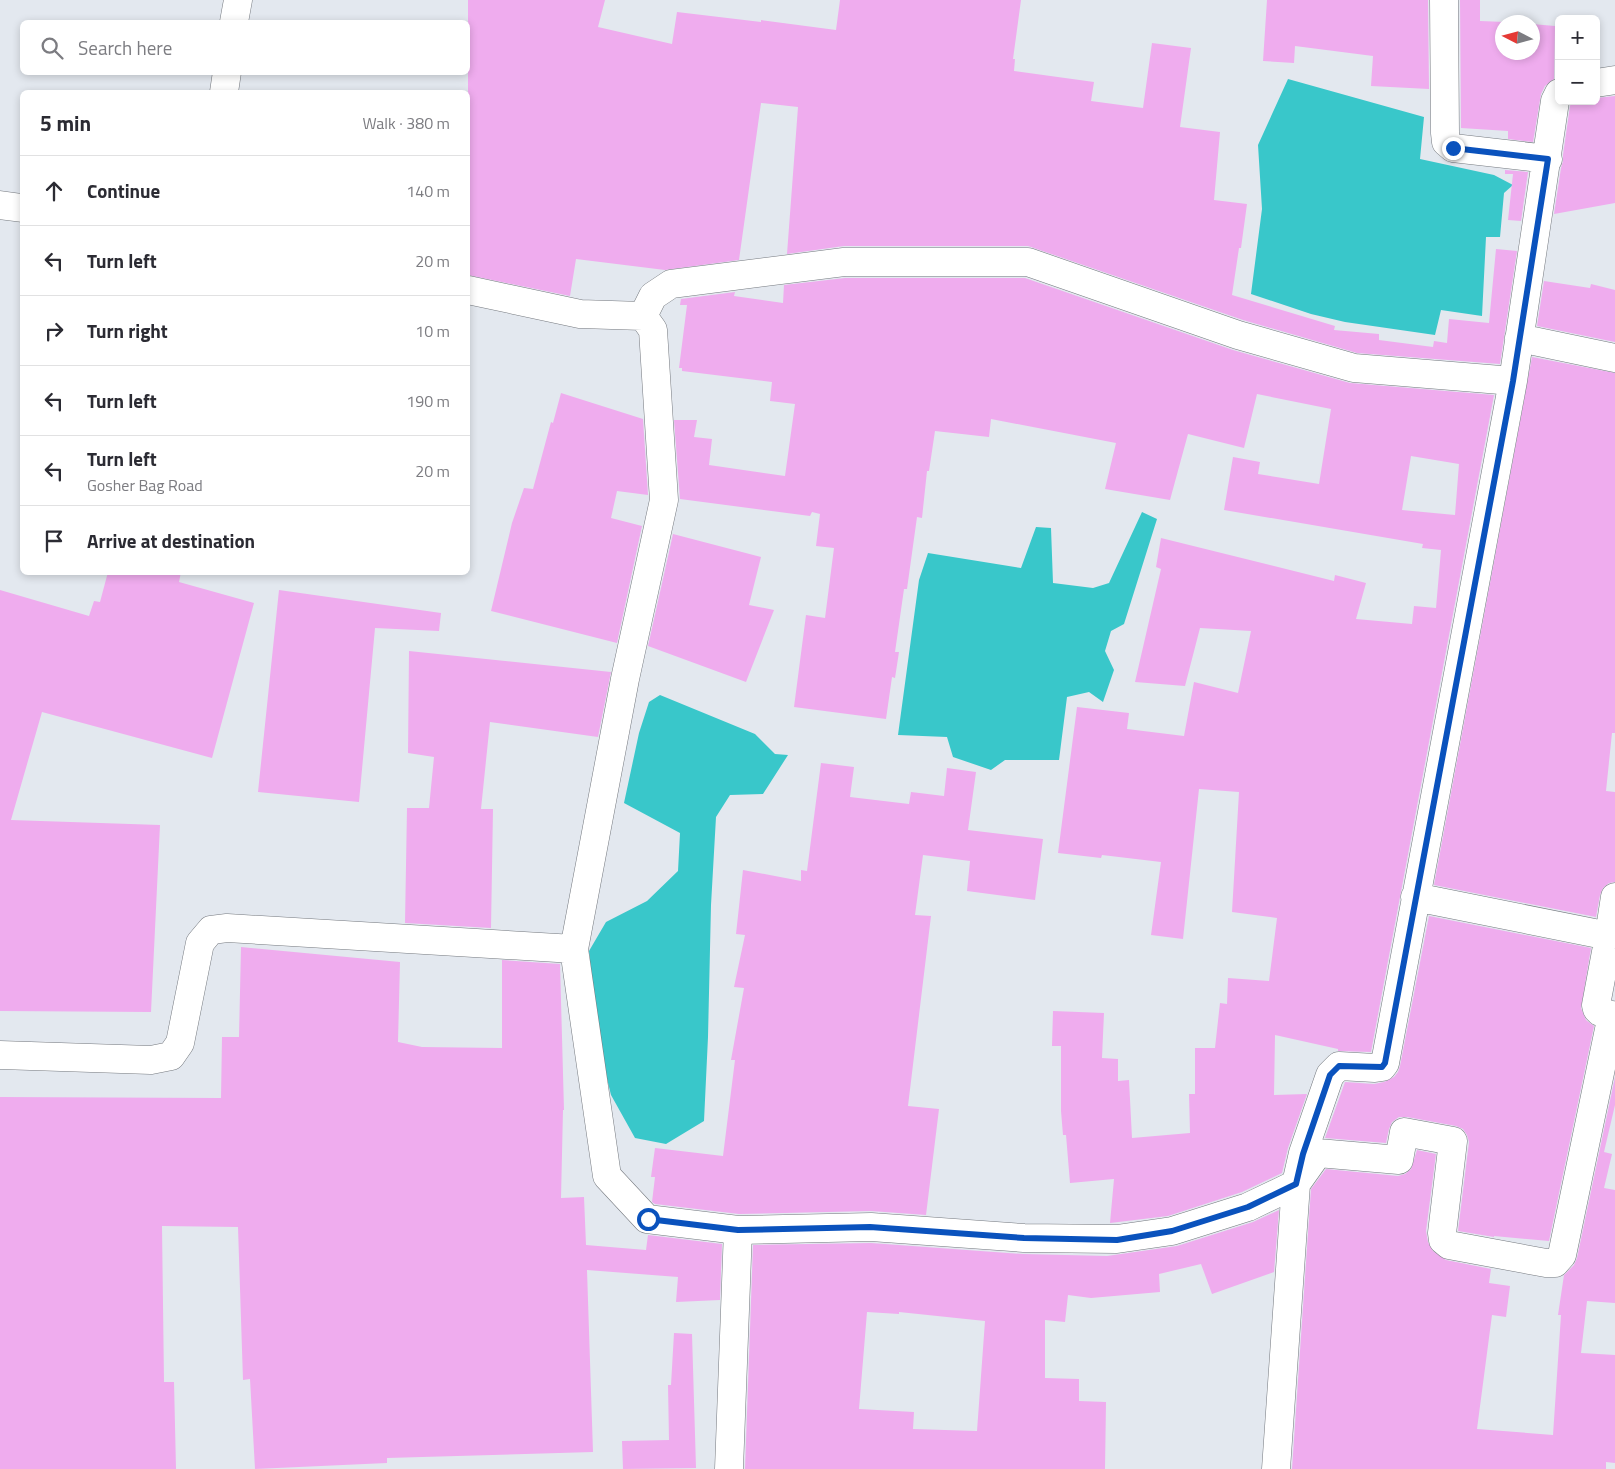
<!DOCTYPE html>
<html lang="en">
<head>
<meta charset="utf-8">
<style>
  body { margin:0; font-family:"Titillium Web",sans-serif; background:#f7f7f7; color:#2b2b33 }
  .controls { position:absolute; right:15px; top:15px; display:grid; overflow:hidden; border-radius:8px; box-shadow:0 2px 8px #0003 }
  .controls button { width:45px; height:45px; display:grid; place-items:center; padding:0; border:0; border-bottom:1px solid #e1e1e2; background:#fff; color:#2b2b33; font:25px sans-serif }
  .compass { position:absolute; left:1495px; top:15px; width:45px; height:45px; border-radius:50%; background:#fff; box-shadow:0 2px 8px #0003; rotate:276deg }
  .stop { position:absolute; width:15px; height:15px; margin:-11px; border:4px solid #0a52bd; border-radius:50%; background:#fff }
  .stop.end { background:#0a52bd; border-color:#fff; box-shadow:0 1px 5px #0008 }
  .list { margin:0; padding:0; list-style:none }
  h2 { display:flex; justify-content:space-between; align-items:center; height:65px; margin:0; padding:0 20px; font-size:21px }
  h2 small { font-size:16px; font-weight:400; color:#7c7c81 }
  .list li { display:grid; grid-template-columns:32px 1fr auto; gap:15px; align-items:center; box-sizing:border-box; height:70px; padding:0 20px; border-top:1px solid #e1e1e2 }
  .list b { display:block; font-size:19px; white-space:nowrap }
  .list p { margin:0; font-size:16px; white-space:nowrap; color:#7c7c81 }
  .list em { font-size:16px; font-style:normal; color:#7c7c81 }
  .icon { flex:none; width:28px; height:28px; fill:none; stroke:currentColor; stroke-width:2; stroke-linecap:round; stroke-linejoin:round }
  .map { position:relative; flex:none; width:1615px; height:1469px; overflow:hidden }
  .search { position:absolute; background:#fff; box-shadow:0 2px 8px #0003; left:20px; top:20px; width:450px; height:55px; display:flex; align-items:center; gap:12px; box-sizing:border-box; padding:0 18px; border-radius:8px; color:#7c7c81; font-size:19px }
  .panel { position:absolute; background:#fff; box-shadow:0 2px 8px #0003; left:20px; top:90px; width:450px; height:485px; border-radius:8px }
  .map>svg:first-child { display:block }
  .water { fill:#39c7ca }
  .building { fill:#efacee; fill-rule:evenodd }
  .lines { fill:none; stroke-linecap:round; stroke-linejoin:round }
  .minor-casing { stroke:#75797f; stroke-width:29 }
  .minor { stroke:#fff; stroke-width:28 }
  .route { stroke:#0a52bd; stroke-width:6 }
</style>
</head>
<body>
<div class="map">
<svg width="1615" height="1469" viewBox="0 0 1615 1469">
  <rect width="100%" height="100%" fill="#e3e8ef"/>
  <path class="water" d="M1288 79 1424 117 1420 159 1494 175 1513 185 1504 193 1500 237H1486L1482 316 1441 310 1435 335 1345 322 1311 314 1251 294 1262 209 1258 145Z
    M1142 512 1157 519 1124 624 1111 631 1105 651 1114 670 1103 702 1089 692 1067 697 1059 760H1005L991 770 953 757 947 737 898 735 919 580 928 553 1021 568 1036 527 1051 528 1053 583 1093 588 1109 583Z
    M660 695 755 734 775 754 788 755 763 794 730 795 716 817 711 905 708 1037 704 1121 666 1144 635 1138 611 1095 597 1038 589 951 606 922 647 901 678 871 680 833 624 803 639 733 649 702Z"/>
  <path class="building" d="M468 0H605L598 27 672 44 677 12 761 22V20L836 30 840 0H1021L1013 59H1015L1014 71 1094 82 1091 101 1143 108 1152 43 1191 48 1180 127 1220 132 1214 200 1247 204 1241 248H1239L1232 295 1335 326 1334 330 1379 334V340L1433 347 1434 341 1447 343 1449 319 1489 323 1496 249 1517 251 1500 364 1357 353 1243 320 1028 246H844L787 254 798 107 761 103 739 260 665 270 576 259 570 296 468 275Z
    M1267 0H1428L1429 89 1371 86 1373 56 1295 46 1294 63 1263 61Z
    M1460 0H1480V21L1505 22H1502V52H1532V24L1555 26 1554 79 1545 86 1541 94 1533 142 1508 139V131L1461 128Z
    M1615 96V203L1554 214 1561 168 1563 161V155L1570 106 1572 101H1596V98Z
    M1505 170 1528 172 1521 221 1508 220 1513 174H1505Z
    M845 278H1025L1233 350 1350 383 1494 395 1371 1052 1338 1051V1049L1275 1035 1274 1095 1307 1094 1288 1148 1282 1173 1242 1192 1168 1216 1110 1223 1114 1179 1070 1183 1066 1135H1063L1061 1111V1046H1052L1053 1011 1104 1013 1102 1058 1118 1059V1081L1129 1080 1132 1138 1190 1133 1189 1094H1195V1048H1215L1220 1003 1227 1004 1228 978 1269 981 1277 918 1232 912 1239 792 1199 789 1183 939 1151 935 1161 862 1102 855 1101 858 1058 853 1077 707 1129 713 1127 729 1184 736 1194 682 1238 693 1251 631 1200 628 1185 686 1135 682 1161 569 1156 567 1161 538 1334 581 1335 575 1366 583 1356 619 1412 624 1414 606 1436 608 1441 550 1422 548 1423 544 1224 510 1233 457 1260 462 1258 474 1319 484 1331 409 1257 394 1244 448 1188 434 1170 500 1105 489 1116 443 991 419 989 437 935 431 929 471H927L922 518 917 517 907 589H904L895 652H899L895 678 892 677 886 719 794 707 806 615 825 618 834 548 816 546 820 514 812 512 810 516 680 499 674 420H697L694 437 712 439 709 465 785 476 795 404 770 401 772 382 682 371V368H679L687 305H680L681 299 735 292 734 296 783 303 784 285ZM1411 456 1459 464 1455 515 1402 510Z
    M1544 281 1590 288 1591 284 1615 290V342L1537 326Z
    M1532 357 1615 373V733H1612L1606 791 1615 792V882L1609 883 1603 888 1600 895 1596 917 1434 885Z
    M561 393 643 419 648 495 617 491 611 518 642 526 617 643 491 611 512 523 524 488 533 489 551 422 553 423Z
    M673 534 761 557 749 605 774 610 746 682 648 646Z
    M108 572H181L179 582 254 603 212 758 42 712 11 820 160 825 151 1012 0 1011V590L89 616 94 601 100 602Z
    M279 590 441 613 439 631 375 628 359 802 258 792Z
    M409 651 611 672 598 737 490 722 481 809H493L491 928 405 923 407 808H429L434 757 408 753Z
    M821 763 854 767 850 797 909 804 911 792 944 796 947 768 976 772 968 830 1043 839 1035 900 967 891 970 861 923 855 915 915 931 916 908 1106 939 1109 926 1215 871 1211 739 1214 655 1204 652 1202 655 1177H651L655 1148 723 1156 735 1060H731L744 988 734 987 745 935 736 934 743 870 801 881V870L807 871Z
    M1429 916 1591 948 1581 1008 1586 1020 1594 1026 1549 1241 1494 1236V1237L1458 1231 1469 1142 1467 1135 1463 1129 1456 1126 1407 1117H1399L1392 1122 1389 1129 1386 1143 1325 1138 1345 1082 1374 1084 1384 1082 1394 1077 1398 1072 1400 1066Z
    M241 947 400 962 398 1042 422 1047 502 1048V960L560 964 564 1110H563L561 1198 584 1197 586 1245 646 1250 648 1235 722 1244 720 1300 676 1302 678 1277 587 1270 593 1452 387 1458V1463L255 1469 250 1379 243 1380 238 1227 162 1226 164 1382H174L176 1469H0V1097L221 1098 222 1037H239Z
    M1615 1077V1105L1604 1152 1612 1154 1604 1188 1615 1190V1303L1587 1301 1581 1353 1615 1355V1463L1606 1462V1469H1292L1311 1189 1326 1169 1398 1176 1405 1174 1411 1169 1417 1150 1436 1154 1426 1231 1428 1242 1433 1251 1446 1260 1491 1269 1489 1283 1510 1286 1506 1317 1492 1315 1477 1429 1553 1435 1561 1315H1558L1564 1275 1574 1265 1577 1258Z
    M1279 1210 1274 1272 1212 1294 1201 1264 1159 1274 1160 1292 1091 1298 1068 1295 1065 1322 1045 1320V1378L1079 1379V1401L1106 1402 1105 1469H745L753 1245 871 1243 1023 1254 1107 1256 1177 1246 1253 1222ZM867 1312 899 1314V1312L985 1321 977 1431 913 1429 914 1412 859 1409Z
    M674 1333 692 1334 696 1468 623 1469 622 1441 669 1440 668 1385H671Z"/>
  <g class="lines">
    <defs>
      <path id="minor" d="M1444 0 1445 133 1446 142 1453 148 1548 159
        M234 22 238 0
        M1596 83 1615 80
        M224 92 227 72
        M0 205 22 208
        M468 290 580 314 643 316 653 296 671 284 844 262H1028L1238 335 1354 368 1513 381 1555 101 1559 93
        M643 316 653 330 664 500 625 679 574 949 607 1176 647 1219 738 1230 871 1227 1024 1238 1117 1239 1172 1231 1248 1207 1296 1184 1318 1153 1399 1160 1404 1132 1453 1141 1442 1233 1443 1240 1449 1245 1546 1263H1555L1562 1255 1612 1015
        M1519 338 1615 358
        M1415 897 1609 936 1596 1005 1597 1009 1600 1012 1615 1016
        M1609 936 1615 897
        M0 1055 151 1060 171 1056 180 1043 200 943 211 930 227 928 574 949
        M729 1469 738 1230
        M1276 1469 1296 1184 1303 1153 1330 1075 1339 1066 1375 1068 1382 1067 1385 1063 1513 381"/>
    </defs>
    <use href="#minor" class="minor-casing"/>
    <use href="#minor" class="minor"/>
  </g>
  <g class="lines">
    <path class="route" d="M648 1219 738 1230 870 1227 1024 1238 1117 1240 1172 1231 1248 1207 1296 1184 1303 1154 1330 1075 1339 1066 1382 1067 1385 1063 1513 381 1548 159 1453 148"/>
  </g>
</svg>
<div class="controls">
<button>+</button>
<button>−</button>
</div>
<svg class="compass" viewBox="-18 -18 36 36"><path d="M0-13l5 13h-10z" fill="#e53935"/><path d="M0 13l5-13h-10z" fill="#7c7c81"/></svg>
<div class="stop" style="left:648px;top:1219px"></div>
<div class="stop end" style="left:1453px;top:148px"></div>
<div class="search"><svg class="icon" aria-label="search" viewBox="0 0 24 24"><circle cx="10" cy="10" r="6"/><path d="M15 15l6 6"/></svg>Search here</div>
<section class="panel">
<h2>5 min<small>Walk · 380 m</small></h2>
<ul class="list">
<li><svg class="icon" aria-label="ahead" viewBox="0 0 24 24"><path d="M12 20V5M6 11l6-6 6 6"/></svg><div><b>Continue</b></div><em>140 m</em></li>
<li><svg class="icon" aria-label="left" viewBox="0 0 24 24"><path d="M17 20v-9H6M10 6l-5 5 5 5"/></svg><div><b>Turn left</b></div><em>20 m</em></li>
<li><svg class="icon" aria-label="right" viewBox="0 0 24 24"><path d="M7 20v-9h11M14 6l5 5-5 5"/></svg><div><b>Turn right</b></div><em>10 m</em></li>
<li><svg class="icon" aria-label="left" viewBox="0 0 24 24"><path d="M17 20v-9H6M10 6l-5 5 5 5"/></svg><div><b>Turn left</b></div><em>190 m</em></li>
<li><svg class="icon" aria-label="left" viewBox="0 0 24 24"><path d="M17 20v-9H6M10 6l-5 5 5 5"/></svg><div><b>Turn left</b><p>Gosher Bag Road</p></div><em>20 m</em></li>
<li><svg class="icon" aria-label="arrive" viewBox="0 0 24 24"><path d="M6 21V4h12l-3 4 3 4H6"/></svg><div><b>Arrive at destination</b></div></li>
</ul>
</section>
</div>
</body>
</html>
